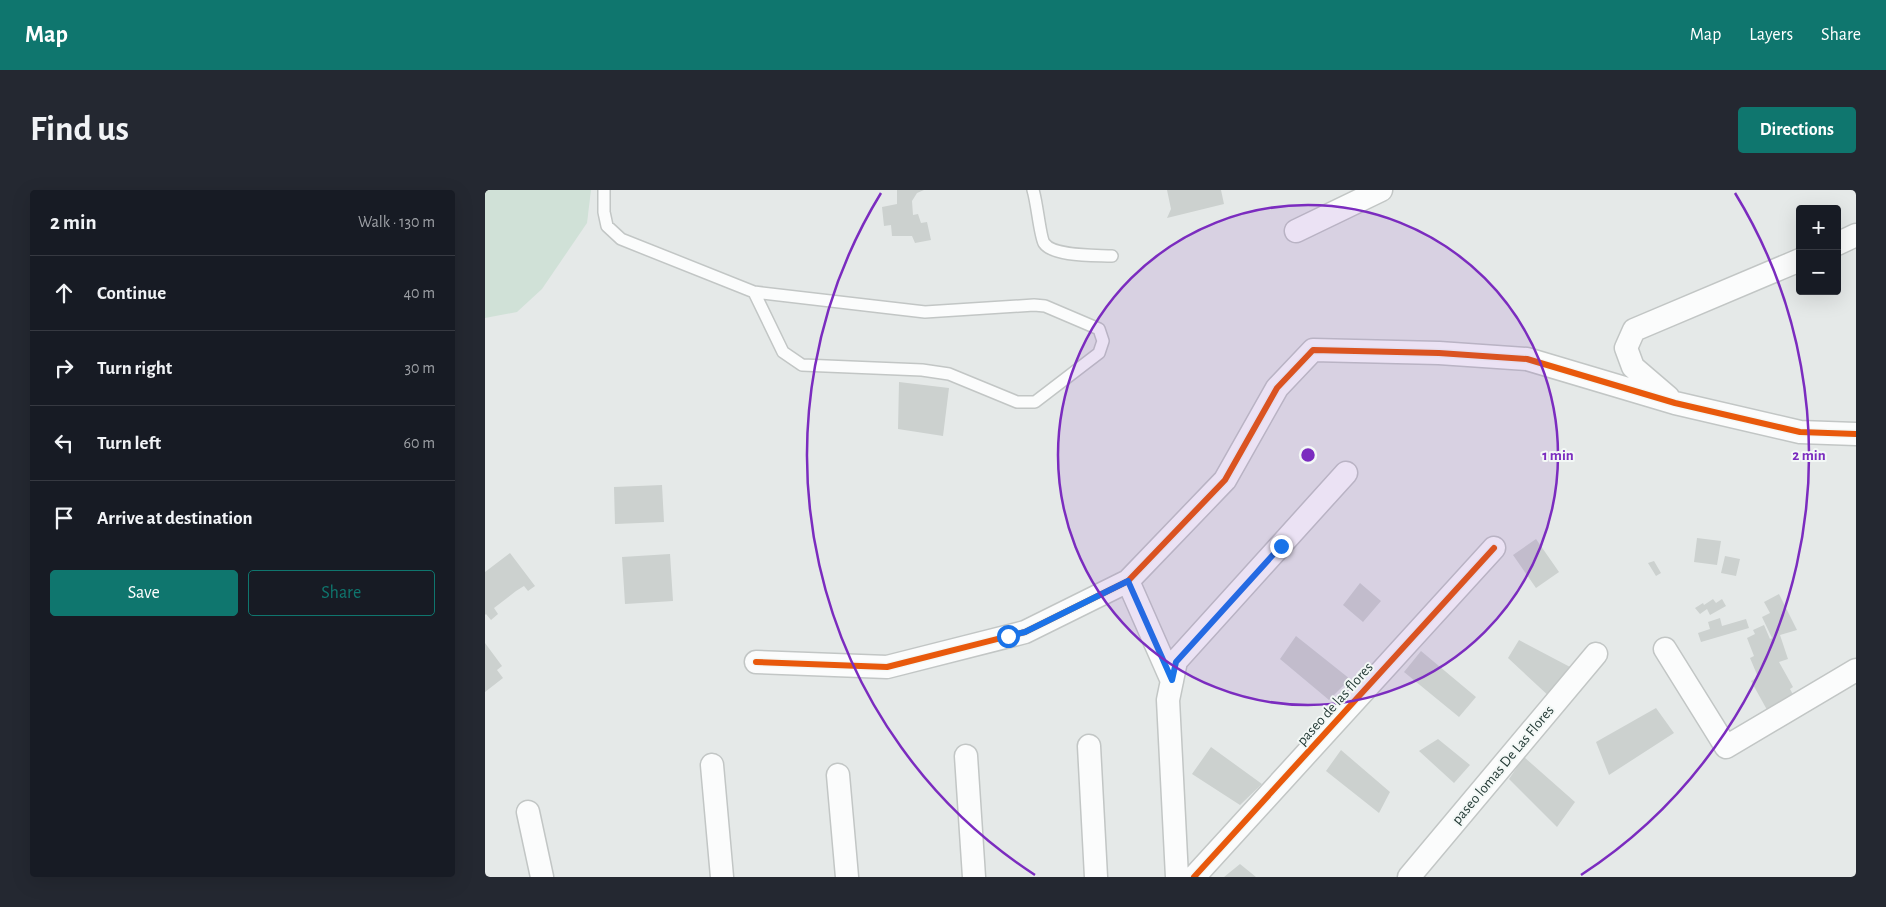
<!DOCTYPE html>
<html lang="en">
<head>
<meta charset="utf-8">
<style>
  body { margin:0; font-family:"Alegreya Sans",sans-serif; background:#242831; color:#f1f3f6 }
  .controls { position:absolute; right:15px; top:15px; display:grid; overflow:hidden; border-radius:5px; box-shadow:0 5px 20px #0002 }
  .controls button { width:45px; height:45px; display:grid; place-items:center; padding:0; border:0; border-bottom:1px solid #363941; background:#171b24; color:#f1f3f6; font:25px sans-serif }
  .stop { position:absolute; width:15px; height:15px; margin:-11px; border:4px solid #1a73e8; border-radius:50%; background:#fff }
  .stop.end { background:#1a73e8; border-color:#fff; box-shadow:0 1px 5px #0008 }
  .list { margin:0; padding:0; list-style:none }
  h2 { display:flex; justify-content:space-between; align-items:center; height:65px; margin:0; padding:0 20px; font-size:21px }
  h2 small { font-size:16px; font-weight:400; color:#9ea1a6 }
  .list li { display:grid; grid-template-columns:32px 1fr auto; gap:15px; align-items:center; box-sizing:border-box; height:75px; padding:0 20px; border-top:1px solid #363941 }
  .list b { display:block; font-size:19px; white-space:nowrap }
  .list em { font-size:16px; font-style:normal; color:#9ea1a6 }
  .actions { display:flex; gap:10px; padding:15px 20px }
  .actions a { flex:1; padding:11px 0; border:1px solid #0f766e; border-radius:5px; text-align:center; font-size:18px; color:#0f766e }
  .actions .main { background:#0f766e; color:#fff }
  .icon { flex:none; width:28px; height:28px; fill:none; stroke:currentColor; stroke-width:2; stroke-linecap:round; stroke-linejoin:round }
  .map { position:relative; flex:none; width:1371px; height:687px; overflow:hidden; border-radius:5px }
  header { display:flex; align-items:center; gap:30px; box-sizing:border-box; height:70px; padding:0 25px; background:#0f766e; color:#fff }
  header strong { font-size:24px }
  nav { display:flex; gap:28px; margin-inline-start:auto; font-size:18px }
  .intro { display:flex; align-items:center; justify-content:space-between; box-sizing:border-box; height:120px; padding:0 30px }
  h1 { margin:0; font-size:35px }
  .button { padding:12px 22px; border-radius:5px; background:#0f766e; color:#fff; font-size:18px; font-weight:700 }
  main { display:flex; gap:30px; padding:0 30px }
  aside { flex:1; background:#171b24; border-radius:5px; box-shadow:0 5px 20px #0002 }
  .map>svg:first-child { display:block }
  .green { fill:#d0e1d7 }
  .building { fill:#ccd1cf }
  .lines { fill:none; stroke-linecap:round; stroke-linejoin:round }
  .lane-casing { stroke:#c2c6c5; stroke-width:14 }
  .street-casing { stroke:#c2c6c5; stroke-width:25 }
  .lane { stroke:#fbfcfc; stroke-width:11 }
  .street { stroke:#fbfcfc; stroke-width:22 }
  .cycleway-casing { stroke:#f3f8f6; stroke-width:9 }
  .cycleway { stroke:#e8590c; stroke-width:6 }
  .route { stroke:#1a73e8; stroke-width:6 }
  .ring { fill:none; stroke:#7b2cbf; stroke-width:2.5 }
  .labels { text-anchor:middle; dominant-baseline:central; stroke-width:4; stroke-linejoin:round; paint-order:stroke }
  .street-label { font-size:15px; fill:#253b37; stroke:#f3f8f6 }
  .centre { fill:#7b2cbf; stroke:#f3f8f6; stroke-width:2.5 }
  .ring-label { font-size:15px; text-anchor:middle; font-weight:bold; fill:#7b2cbf; stroke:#f3f8f6; stroke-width:4; stroke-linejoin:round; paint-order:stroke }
</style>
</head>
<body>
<header>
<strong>Map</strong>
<nav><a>Map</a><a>Layers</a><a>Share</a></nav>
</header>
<div class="intro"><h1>Find us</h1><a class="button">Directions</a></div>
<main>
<aside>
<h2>2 min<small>Walk · 130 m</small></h2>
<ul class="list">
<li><svg class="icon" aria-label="ahead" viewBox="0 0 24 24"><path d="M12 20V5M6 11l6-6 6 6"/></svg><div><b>Continue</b></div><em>40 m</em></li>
<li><svg class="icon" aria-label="right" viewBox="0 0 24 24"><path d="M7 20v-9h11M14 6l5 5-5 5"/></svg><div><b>Turn right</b></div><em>30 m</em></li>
<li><svg class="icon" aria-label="left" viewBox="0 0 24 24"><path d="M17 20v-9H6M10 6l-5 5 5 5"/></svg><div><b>Turn left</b></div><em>60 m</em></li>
<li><svg class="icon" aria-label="arrive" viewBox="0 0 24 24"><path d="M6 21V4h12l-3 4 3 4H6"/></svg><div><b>Arrive at destination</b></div></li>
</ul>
<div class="actions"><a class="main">Save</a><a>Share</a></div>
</aside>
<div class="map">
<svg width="1371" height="687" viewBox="0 0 1371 687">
  <rect width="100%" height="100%" fill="#e5e9e8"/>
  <path class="green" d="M0 0H106L102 33 57 99 32 122 0 128Z"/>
  <path class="building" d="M412 0H439L432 3 427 11 428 25 433 24 436 33 442 32 446 50 430 53 427 46H407L406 35 399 36 397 17 412 14Z
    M682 0H736L739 14 682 28 686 19Z
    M414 192 464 198 458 246 413 239Z
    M177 295 179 332 130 334 129 297Z
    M1212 348 1236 351 1232 375 1209 372Z
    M1051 349 1074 382 1051 398 1028 365Z
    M25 363 50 396 43 401 39 396 31 401 9 418 13 424 6 430 1 424 0 425V382Z
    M185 364 188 411 140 414 137 367Z
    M1240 366 1255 369 1251 386 1236 383Z
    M1169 371 1176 383 1171 386 1163 373Z
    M875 393 896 411 878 432 858 415Z
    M1294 404 1312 440 1295 445 1303 469 1294 472 1308 497 1305 499 1312 512 1286 527 1266 491 1273 487 1265 468 1269 466 1262 448 1270 444 1268 440 1279 435 1285 449 1287 448 1277 427 1285 423 1279 412Z
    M1228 409 1231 413 1237 409 1241 416 1225 425 1222 419 1215 424 1210 418 1218 413 1219 415Z
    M1235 428 1237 436 1261 429 1264 438 1216 452 1213 443 1225 439 1223 432Z
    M811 446 865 489 844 510 795 469Z
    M1034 450 1087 478 1066 508 1023 468Z
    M0 453 17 476 12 480 18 488 0 502Z
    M936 461 991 507 974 527 919 482Z
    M1171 518 1189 543 1124 585 1111 552Z
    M953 549 985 575 969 593 934 561Z
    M726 557 777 594 755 615 707 584Z
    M856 560 905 602 894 623 841 581Z
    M1039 567 1090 612 1072 637 1024 589Z
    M755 674 771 687H739Z"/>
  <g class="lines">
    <defs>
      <path id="lane" d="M119 0V22L122 36 136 49 269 102 298 162 317 175 437 180 464 184 532 212H550L614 163 618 151 614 139 560 116 549 115 440 122 269 102
        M548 0C552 12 555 47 559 53 568 67 612 65 627 66"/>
      <path id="street" d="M811 41 896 0
        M1352 54 1371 45
        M1183 207 1148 177 1141 158 1149 140 1315 70
        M643 391 687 491
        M1180 459 1241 557 1371 480
        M271 472 402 477 540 442 643 391 740 290 792 198 828 160 954 163 1042 169 1190 213 1315 242 1371 244
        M604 556 611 687
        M481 566 489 687
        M227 575 237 687
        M353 585 362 687
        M43 622 57 687
        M692 687 683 510 691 471 861 283
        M709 687 1009 358
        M924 687 1111 464"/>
    </defs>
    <use href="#lane" class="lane-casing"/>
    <use href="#street" class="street-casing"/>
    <use href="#lane" class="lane"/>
    <use href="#street" class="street"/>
    <defs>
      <path id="cycleway" d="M271 472 402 477 540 442 643 391 740 290 792 198 828 160 954 163 1042 169 1190 213 1315 242 1371 244
        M709 687 1009 358"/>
    </defs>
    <use href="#cycleway" class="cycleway-casing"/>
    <use href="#cycleway" class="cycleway"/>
  </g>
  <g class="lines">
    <path class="route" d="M523 446 540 442 643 391 687 490 691 472 796 356"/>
  </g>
  <circle cx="823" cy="265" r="250" fill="#7b2cbf" fill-opacity=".12"/>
  <g class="ring">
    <circle cx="823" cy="265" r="250"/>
    <path d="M550 685A501 501 0 0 1 396 3M1250 3A501 501 0 0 1 1096 685"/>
  </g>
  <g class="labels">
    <g class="street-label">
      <text transform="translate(850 514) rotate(-48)">paseo de las flores</text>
      <text transform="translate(1018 575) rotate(-50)">paseo lomas De Las Flores</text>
    </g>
  </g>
  <circle cx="823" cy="265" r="8" class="centre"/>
  <g class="ring-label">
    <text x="1073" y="270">1 min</text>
    <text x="1324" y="270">2 min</text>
  </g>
</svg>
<div class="controls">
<button>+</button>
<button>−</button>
</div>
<div class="stop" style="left:523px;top:446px"></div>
<div class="stop end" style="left:796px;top:356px"></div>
</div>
</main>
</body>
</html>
